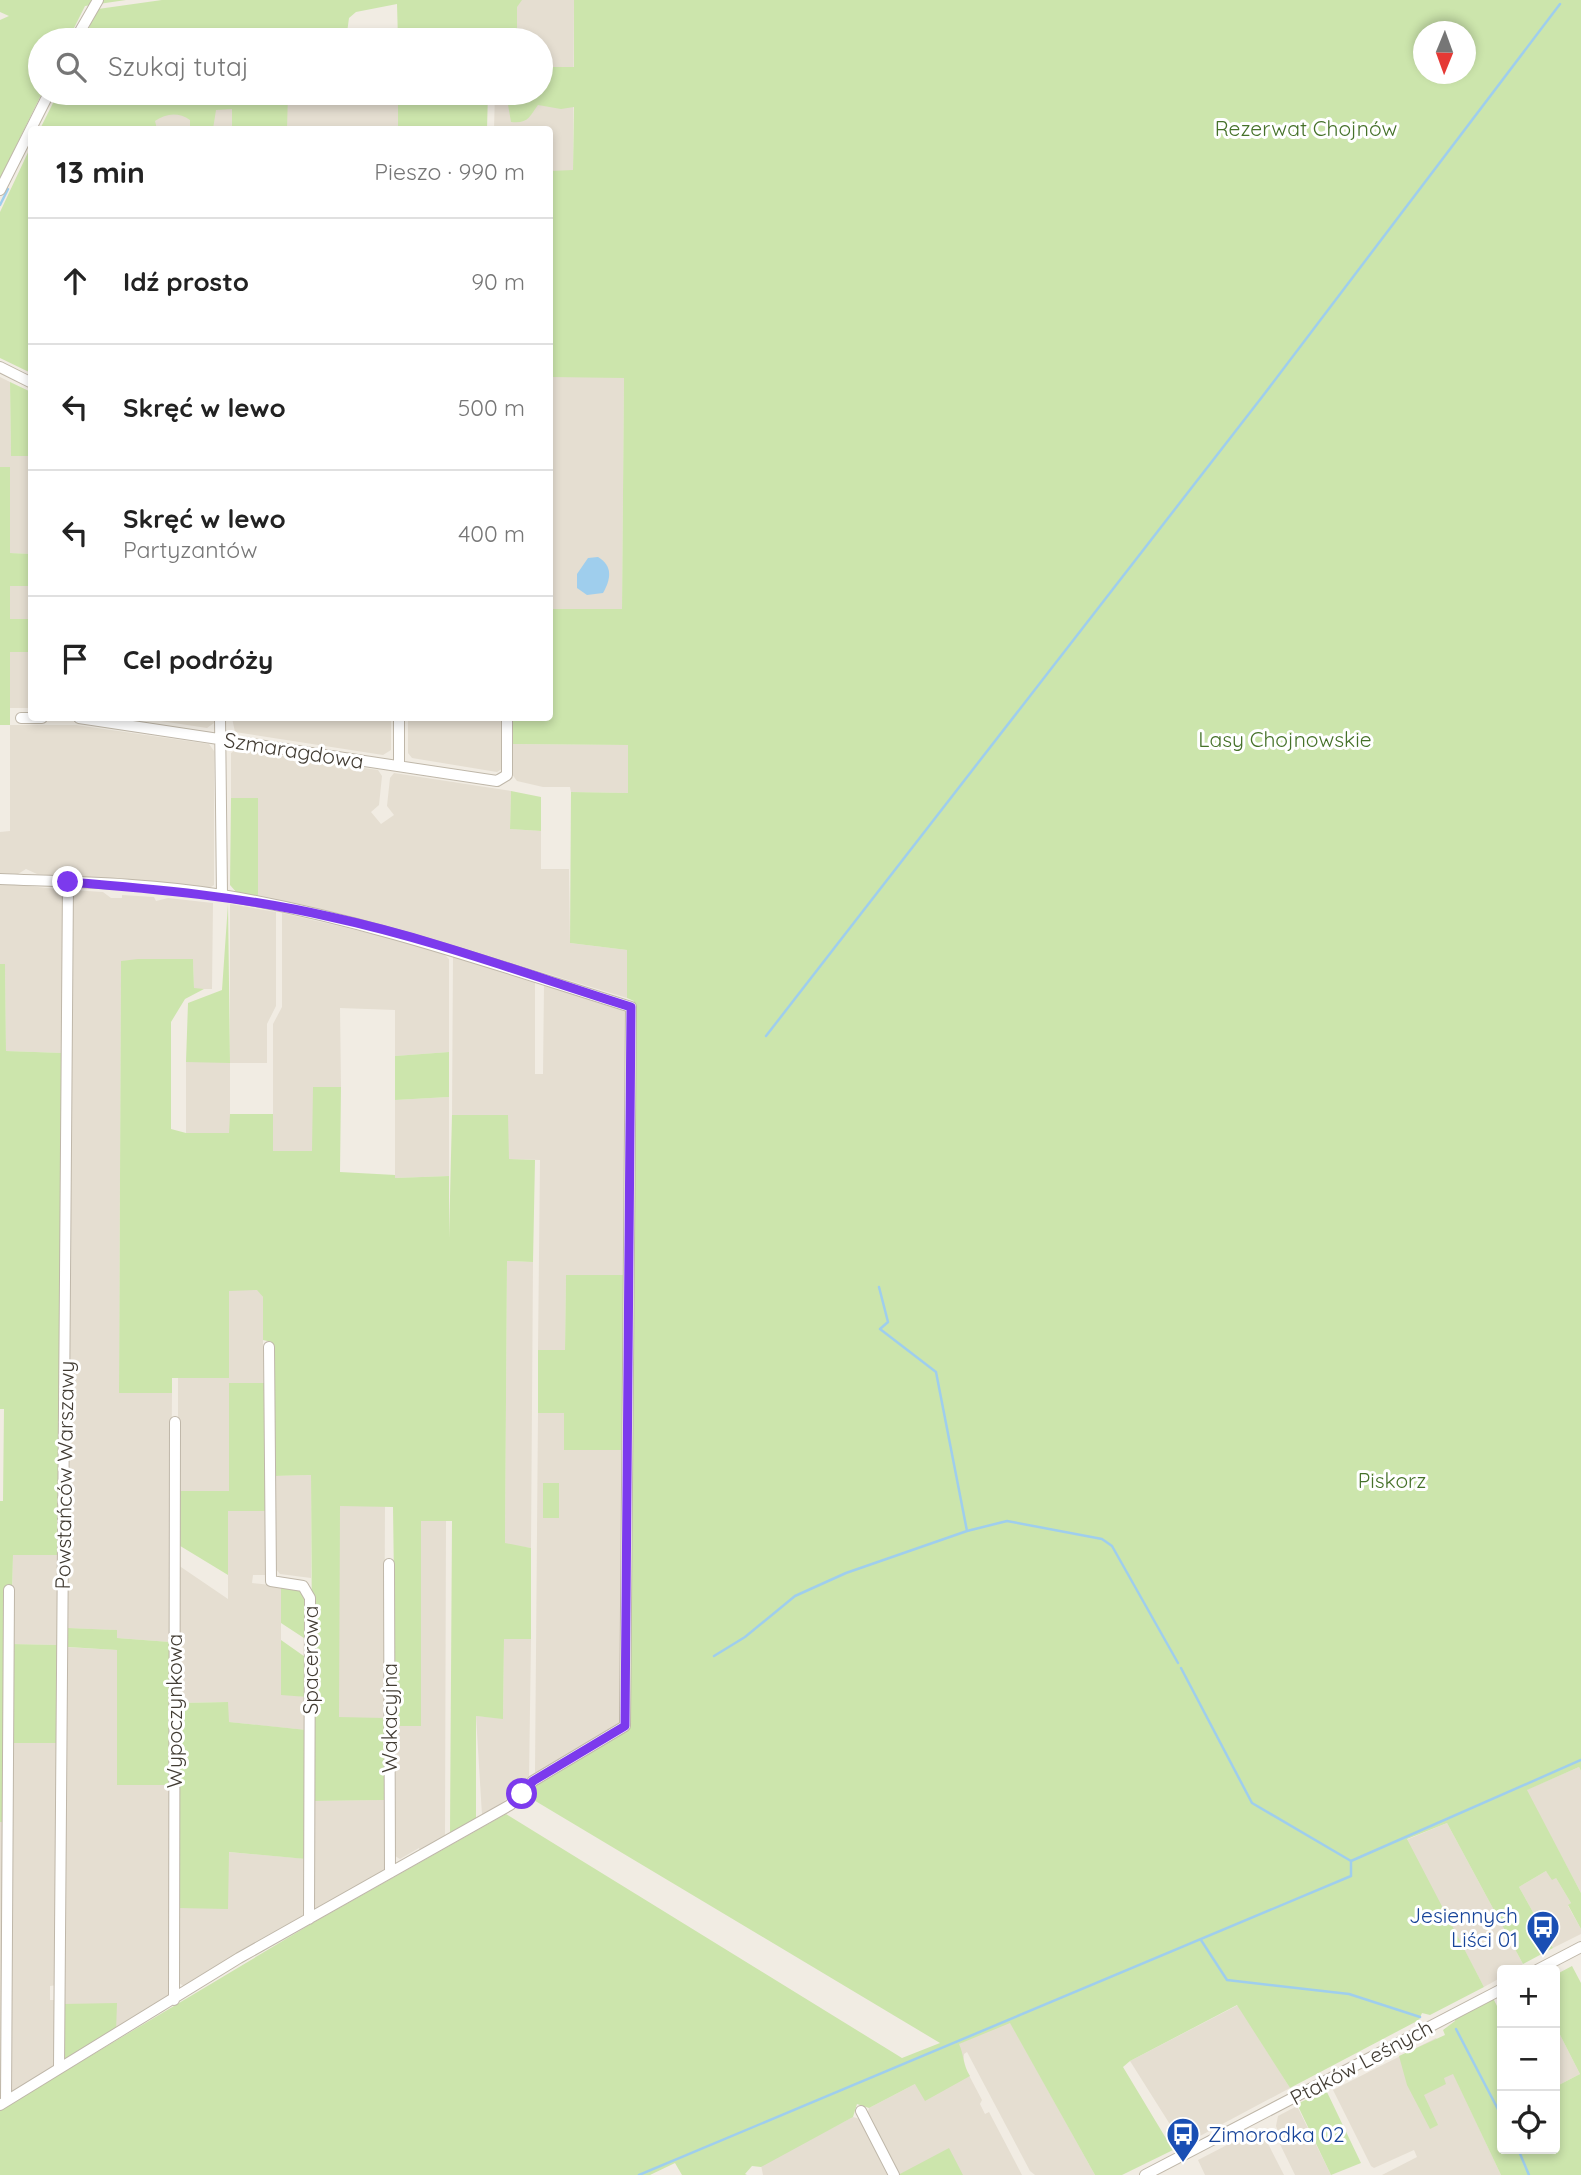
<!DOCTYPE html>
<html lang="pl">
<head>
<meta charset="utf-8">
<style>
  body { margin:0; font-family:Quicksand,sans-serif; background:#f2f2f2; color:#222 }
  .controls { position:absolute; right:21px; bottom:21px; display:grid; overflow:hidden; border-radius:7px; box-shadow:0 4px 10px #0003 }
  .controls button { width:63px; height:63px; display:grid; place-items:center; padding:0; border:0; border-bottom:2px solid #e0e0e0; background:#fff; color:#222; font:35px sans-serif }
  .compass { position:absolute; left:1413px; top:21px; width:63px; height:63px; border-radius:50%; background:#fff; box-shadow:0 4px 10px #0003; rotate:181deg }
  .stop { position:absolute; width:21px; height:21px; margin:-16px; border:5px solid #7c3aed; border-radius:50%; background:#fff }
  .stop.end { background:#7c3aed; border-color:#fff; box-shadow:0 2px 7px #0008 }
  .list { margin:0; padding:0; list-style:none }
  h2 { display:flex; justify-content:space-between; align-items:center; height:91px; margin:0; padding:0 28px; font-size:30px }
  h2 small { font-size:23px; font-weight:400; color:#767676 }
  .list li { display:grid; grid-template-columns:46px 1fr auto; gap:21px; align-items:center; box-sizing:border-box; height:126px; padding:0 28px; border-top:2px solid #e0e0e0 }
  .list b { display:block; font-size:26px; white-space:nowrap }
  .list p { margin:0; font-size:23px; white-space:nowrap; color:#767676 }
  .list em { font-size:23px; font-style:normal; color:#767676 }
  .icon { flex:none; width:38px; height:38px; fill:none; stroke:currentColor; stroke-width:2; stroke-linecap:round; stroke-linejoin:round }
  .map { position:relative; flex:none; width:1581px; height:2175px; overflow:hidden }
  .search { position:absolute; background:#fff; box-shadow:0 4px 10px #0003; left:28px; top:28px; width:525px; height:77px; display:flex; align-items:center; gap:18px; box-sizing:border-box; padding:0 24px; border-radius:38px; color:#767676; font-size:26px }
  .panel { position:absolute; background:#fff; box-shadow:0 4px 10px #0003; left:28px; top:126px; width:525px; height:595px; border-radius:7px }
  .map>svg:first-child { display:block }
  .residential { fill:#e5ded1 }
  .green { fill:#cce5ac; fill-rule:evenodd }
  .water { fill:#9fceed }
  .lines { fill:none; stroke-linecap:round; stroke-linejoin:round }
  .stream { stroke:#9fceed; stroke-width:2.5 }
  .street-casing { stroke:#bfb7a9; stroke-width:12 }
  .street { stroke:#fff; stroke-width:10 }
  .route { stroke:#7c3aed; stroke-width:9 }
  .labels { text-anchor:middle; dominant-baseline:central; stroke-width:6; stroke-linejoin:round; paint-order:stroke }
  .park-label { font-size:21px; fill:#457129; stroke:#fff }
  .street-label { font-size:21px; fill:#423c33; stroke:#fff }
  .transit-label { font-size:21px; fill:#164399; stroke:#fff; text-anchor:end }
</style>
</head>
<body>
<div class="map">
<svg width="1581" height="2175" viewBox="0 0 1581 2175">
  <rect width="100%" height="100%" fill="#f1ece3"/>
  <path class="residential" d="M488 0H574L573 170 550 310V130L494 129 495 93H541V40H488Z
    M126 93H398V129L126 130Z
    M0 377 10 382 11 456H31V554L10 553V468L0 467Z
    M550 377H624L622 609H550Z
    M10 585 31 586V619H10Z
    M10 652H31V708H10Z
    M141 718H214V723L207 728Z
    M232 718H391V750L383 755 235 732Z
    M408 718H503L502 769 497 772 412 758 408 753Z
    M10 725H76L209 744 214 751V885L208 889 37 874 26 869 18 874 0 873V832L10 831Z
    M511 744 628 745V793L571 792 570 787H543L517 781 511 773Z
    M237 749 378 770 382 776 379 805 371 812 381 824 394 815 387 806 390 778 394 773 511 791 510 829 541 831V869H569L570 943 627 950V998L453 945 341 914 258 898V798H231V753Z
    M0 883 66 890 63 1053 6 1051 5 964H0Z
    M72 890 103 892 111 898H122V895L154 897 156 901 168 898 213 903 212 989H194L193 959 121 961 119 1393H172L170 1642 117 1638 116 1630 68 1628Z
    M230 904 276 912V1006L267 1024V1063H230V1133H186V1062H230Z
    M282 913 395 939 443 953 449 959V1052L395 1056V1010L340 1008 341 1087 313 1088V1151H273V1024L282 1007Z
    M453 956 535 982V1074H543L544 985 627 1011 625 1275H566L565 1350H538L540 1160 508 1159V1115H452Z
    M449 1097V1176L395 1178V1100Z
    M507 1261 533 1262 531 1548 505 1544Z
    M229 1290H258L263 1297V1383H229V1491H178V1378H229Z
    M538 1413H564L624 1450 622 1725 539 1774 535 1772Z
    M311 1475V1578L280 1574 274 1567V1476Z
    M339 1506H385L384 1718H339Z
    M228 1511H265V1575H253L252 1583 281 1586V1694L307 1697V1730L228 1722V1702L179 1703 178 1565 228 1599Z
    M421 1521H446L445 1835 420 1852 419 1848 400 1859 395 1856 396 1726 421 1725Z
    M13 1554 59 1555V1645L11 1644Z
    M504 1639H531L529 1778 503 1802 482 1815 476 1716 503 1718Z
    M64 1647 117 1650 119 1710 171 1785V1999L116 2032 63 2004Z
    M11 1743H59L57 1985 50 1986V2000H56V2067L9 2095Z
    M1579 1767 1581 1771V1893L1526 1790Z
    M384 1800V1873L311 1916 313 1801Z
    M0 1822H6L3 2099 0 2100Z
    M1447 1823 1523 1964 1516 1970H1502V1977L1484 1987 1406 1840Z
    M228 1852 308 1859V1918L185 1987 179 1983V1908Z
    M1546 1871 1556 1878 1571 1903 1568 1906 1581 1929V1934L1553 1948 1519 1887Z
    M1238 2005 1290 2088 1183 2145 1130 2061Z
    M1010 2022 1095 2175H1035L1030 2171 967 2052 964 2054 963 2064 982 2100 980 2104 985 2114 989 2112 1022 2175H898L867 2116 869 2108 915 2084 958 2044Z
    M1555 2025 1580 2074 1555 2087Z
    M1436 2038 1437 2039 1501 2175H1382L1417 2157 1414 2150 1374 2168 1371 2166 1333 2090Z
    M1297 2106 1331 2175H1295L1276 2136 1279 2134 1276 2126 1278 2116Z
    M853 2117 860 2119 890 2175H763L761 2165Z
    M1256 2130 1262 2132 1284 2175H1205L1198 2160Z"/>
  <path class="green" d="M0 0H126L85 6 68 40H40L42 93 0 179V20L9 16 0 12Z
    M162 0H522L517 7V39L398 40 397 4 356 12 349 18 346 40H83L98 9Z
    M574 0H1581V1771L1579 1767 1527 1790 1581 1893V1929L1568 1905 1571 1903 1556 1878 1552 1880 1546 1871 1519 1887 1553 1948 1523 1964 1447 1823 1407 1839 1484 1987 1430 2015 1422 2013 1419 2020 1290 2088 1237 2005 1130 2061 1123 2067 1173 2150 1122 2175H1095L1010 2023 959 2044C964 2055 963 2065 970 2076L925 2101 915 2084 869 2108 857 2104 853 2117 761 2167 752 2166 745 2174 747 2175H682L675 2163 650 2175H0V2110L311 1924 506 1814 902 2058 940 2043 532 1799V1786L630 1728 634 1001 627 998V950L570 943 571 792 628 793V745L511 744V718H550V609H622L624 378 550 377V171L573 170 574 107 561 109 538 105C529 117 528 124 511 122L506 93H541V67H574ZM1424 32H1466V74H1424Z
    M58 93H288L287 129H232V109L216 110 213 129H190V120C179 112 166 113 155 121L157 129H40Z
    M398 93H488L487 129H398Z
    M31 146 32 373H31L0 358V212Z
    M10 382 31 392V456H11Z
    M0 467H10V553L32 554 31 586H10V619H32L31 652H10V725H0Z
    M511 791 541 797V831L510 829Z
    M231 798H258V898L237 893 230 885Z
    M228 904 230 1063 186 1062 188 1003 222 990Z
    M138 959H193L194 988 204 989 185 999 171 1022V1129L186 1133H229L230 1114H273V1151H312L313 1087H341L340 1172 395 1175V1178L449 1176V1238L452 1115H508L509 1159 535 1160 533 1262 507 1261 505 1543 531 1548V1639H504L503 1719 476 1716V1819L450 1834 452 1521H421V1726H396L393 1507 340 1506 339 1717 384 1718V1800L313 1801 311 1475 274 1476 272 1342 263 1340V1297L257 1290 229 1291V1378H172V1393H119L121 961Z
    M0 964H5L6 1051 63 1053 59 1555H13L6 1822H0V1501H3L4 1409H0Z
    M449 1052V1097L395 1100V1056Z
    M566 1275H625L624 1450H564V1413H538V1350H565Z
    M229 1383H265V1511H228V1575L177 1544 178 1491H229Z
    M543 1483H559V1518H543Z
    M281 1586 301 1588 307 1596V1640L281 1623Z
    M68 1628 117 1630V1638L170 1642 171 1785H117V1650L68 1647Z
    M281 1640 308 1659 307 1697 281 1695Z
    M11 1644 59 1645V1743H11Z
    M228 1702 229 1722 307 1730 306 1859 229 1852 228 1909 179 1908V1703Z
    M1572 1966 1581 1983V2175H1501L1453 2074 1444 2078 1446 2084 1424 2095 1438 2125 1430 2129 1407 2085 1399 2056 1445 2035 1443 2030 1455 2021V2018L1493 1998 1502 2016V2149H1555V2087L1580 2074 1555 2025V1975Z
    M117 2003 116 2032 62 2063 63 2004Z
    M1326 2090 1361 2163 1331 2175 1297 2104Z
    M949 2148 963 2175H898Z"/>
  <path class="water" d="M598 557C613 566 611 579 603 593L587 595 577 588V574L588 558Z"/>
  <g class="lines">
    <path class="stream" d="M0 205 8 189
      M766 1036 1262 397 1560 4
      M879 1287 888 1322 880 1329 936 1372 967 1531
      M714 1656 745 1637 795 1596 846 1573 967 1531 1007 1521 1102 1539 1112 1546 1178 1663
      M1181 1668 1252 1803 1351 1861
      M1201 1940 1227 1980 1349 1994 1420 2017
      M1456 2029 1502 2117
      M1518 2149 1529 2175
      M639 2175 1351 1876V1861L1581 1760"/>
    <defs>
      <path id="street" d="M75 40 98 0
        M0 190 49 93
        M0 367 32 383
        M21 718H42
        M79 718 497 781 507 775V718
        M220 718 222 895
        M399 766V718
        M0 879C74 882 149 883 222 895 362 918 496 965 631 1007L625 1726 533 1781 510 1805 239 1958 0 2105
        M269 1347 271 1581 303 1586 310 1598 309 1919
        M389 1564 390 1873
        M1537 1970 1581 1947
        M174 2000 175 1422
        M59 2068 68 882
        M6 2101 9 1590
        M861 2111 894 2175
        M1145 2175 1502 1989"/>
    </defs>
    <use href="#street" class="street-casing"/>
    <use href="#street" class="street"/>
  </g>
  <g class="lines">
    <path class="route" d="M68 882C157 889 244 897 331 917 433 939 532 976 631 1007L625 1726 533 1781 522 1794"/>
  </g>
  <defs>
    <symbol id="bus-pin" viewBox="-11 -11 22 30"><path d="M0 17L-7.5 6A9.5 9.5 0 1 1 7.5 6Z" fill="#1a4fb4" stroke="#fff"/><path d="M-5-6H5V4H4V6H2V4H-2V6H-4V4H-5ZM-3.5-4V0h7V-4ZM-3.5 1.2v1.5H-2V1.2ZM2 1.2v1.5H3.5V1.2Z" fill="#fff"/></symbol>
  </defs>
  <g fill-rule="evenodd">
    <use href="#bus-pin" x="1524" y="1908" width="38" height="52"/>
    <use href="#bus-pin" x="1164" y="2115" width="38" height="52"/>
  </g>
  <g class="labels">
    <g class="park-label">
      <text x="1306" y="128">Rezerwat Chojnów</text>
      <text x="1285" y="739">Lasy Chojnowskie</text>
      <text x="1392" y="1480">Piskorz</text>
    </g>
    <g class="street-label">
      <text transform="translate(294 750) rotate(9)">Szmaragdowa</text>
      <text transform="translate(64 1475) rotate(-89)">Powstańców Warszawy</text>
      <text transform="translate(310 1660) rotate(-90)">Spacerowa</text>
      <text transform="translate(174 1711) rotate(-90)">Wypoczynkowa</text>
      <text transform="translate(389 1718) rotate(-90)">Wakacyjna</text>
      <text transform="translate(1361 2062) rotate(-28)">Ptaków Leśnych</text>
    </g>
    <g class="transit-label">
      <text x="1518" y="1915">Jesiennych<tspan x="1518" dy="24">Liści 01</tspan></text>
      <text x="1208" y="2134" text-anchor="start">Zimorodka 02</text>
    </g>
  </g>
</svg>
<div class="controls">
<button>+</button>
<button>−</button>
<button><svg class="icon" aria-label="locate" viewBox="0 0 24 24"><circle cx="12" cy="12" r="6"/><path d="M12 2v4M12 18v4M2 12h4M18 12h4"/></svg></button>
</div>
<svg class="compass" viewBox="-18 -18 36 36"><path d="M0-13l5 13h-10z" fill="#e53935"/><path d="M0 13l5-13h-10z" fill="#767676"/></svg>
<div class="stop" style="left:522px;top:1794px"></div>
<div class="stop end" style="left:68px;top:882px"></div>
<div class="search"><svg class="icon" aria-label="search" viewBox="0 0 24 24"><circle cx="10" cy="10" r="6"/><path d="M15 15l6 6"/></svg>Szukaj tutaj</div>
<section class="panel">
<h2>13 min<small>Pieszo · 990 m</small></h2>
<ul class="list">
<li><svg class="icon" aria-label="ahead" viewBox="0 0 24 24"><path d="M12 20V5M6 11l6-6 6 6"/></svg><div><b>Idź prosto</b></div><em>90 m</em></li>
<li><svg class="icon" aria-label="left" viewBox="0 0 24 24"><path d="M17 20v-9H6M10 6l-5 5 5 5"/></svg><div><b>Skręć w lewo</b></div><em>500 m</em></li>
<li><svg class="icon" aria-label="left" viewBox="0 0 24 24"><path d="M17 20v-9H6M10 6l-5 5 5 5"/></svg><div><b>Skręć w lewo</b><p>Partyzantów</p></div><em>400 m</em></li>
<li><svg class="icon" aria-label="arrive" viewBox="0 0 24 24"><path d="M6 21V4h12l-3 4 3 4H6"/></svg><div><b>Cel podróży</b></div></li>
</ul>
</section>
</div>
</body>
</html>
